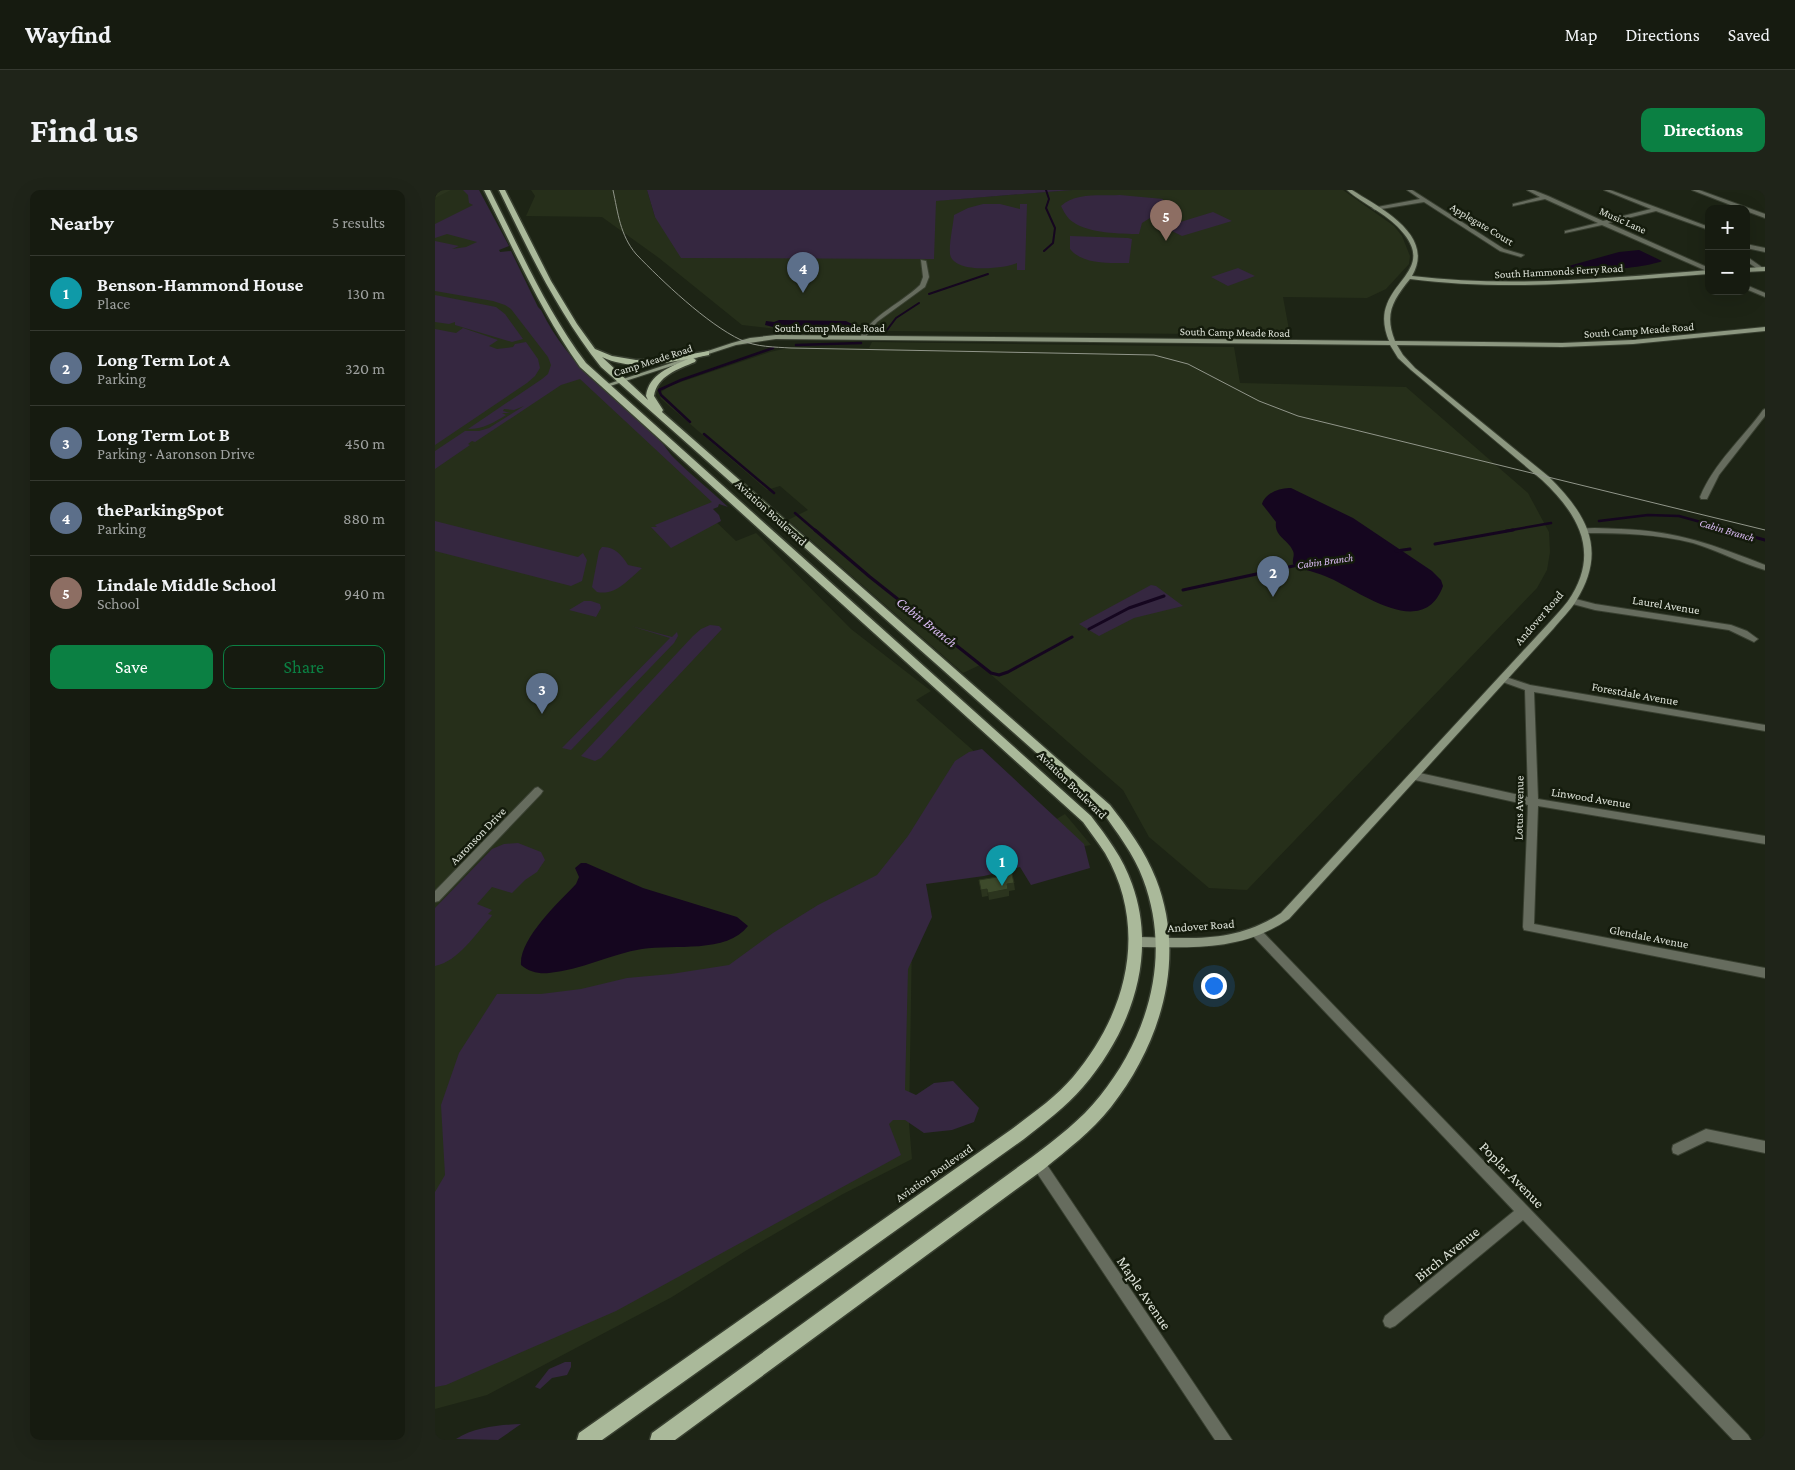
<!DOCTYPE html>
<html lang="en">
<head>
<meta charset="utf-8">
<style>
  body { margin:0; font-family:"Crimson Pro",serif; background:#1f2419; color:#f1f3f6 }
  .controls { position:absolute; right:15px; top:15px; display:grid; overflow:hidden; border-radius:10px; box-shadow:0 5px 20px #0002 }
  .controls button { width:45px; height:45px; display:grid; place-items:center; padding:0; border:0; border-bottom:1px solid #353930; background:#161b10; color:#f1f3f6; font:25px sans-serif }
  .you { position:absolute; left:778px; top:795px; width:18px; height:18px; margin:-12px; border:4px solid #fff; border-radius:50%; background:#1a73e8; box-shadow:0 0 0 8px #1a73e833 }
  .badge { display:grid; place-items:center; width:32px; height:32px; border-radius:50%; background:#0b8043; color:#fff; font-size:16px; font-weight:700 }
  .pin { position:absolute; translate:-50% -41px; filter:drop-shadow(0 1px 2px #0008) }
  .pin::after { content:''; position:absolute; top:26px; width:18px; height:15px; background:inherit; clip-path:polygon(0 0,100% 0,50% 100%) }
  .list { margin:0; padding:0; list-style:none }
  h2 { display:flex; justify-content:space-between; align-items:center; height:65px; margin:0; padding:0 20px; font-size:21px }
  h2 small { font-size:16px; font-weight:400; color:#9ea19f }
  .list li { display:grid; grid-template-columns:32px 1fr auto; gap:15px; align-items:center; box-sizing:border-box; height:75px; padding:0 20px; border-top:1px solid #353930 }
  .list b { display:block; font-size:19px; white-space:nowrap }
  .list p { margin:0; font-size:16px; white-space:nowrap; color:#9ea19f }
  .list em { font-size:16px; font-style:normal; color:#9ea19f }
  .actions { display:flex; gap:10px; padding:15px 20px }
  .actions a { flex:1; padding:11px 0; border:1px solid #0b8043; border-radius:10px; text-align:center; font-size:18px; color:#0b8043 }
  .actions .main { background:#0b8043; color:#fff }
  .map { position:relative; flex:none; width:1330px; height:1250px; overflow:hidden; border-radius:10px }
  header { display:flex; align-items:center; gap:30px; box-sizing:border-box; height:70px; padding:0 25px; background:#161b10; border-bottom:1px solid #353930 }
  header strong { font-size:24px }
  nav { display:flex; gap:28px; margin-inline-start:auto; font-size:18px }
  .intro { display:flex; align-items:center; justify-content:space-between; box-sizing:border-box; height:120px; padding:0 30px }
  h1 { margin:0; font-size:35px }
  .button { padding:12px 22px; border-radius:10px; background:#0b8043; color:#fff; font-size:18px; font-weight:700 }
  main { display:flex; gap:30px; padding:0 30px }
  aside { flex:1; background:#161b10; border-radius:10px; box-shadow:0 5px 20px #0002 }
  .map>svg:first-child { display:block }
  .built { fill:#262f1a }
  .green { fill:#352740 }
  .water { fill:#15061f }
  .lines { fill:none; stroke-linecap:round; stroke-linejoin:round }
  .stream-far2 { stroke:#15061f; stroke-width:2 }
  .stream-far1 { stroke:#15061f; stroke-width:2.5 }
  .stream { stroke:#15061f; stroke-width:3 }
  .street-casing { stroke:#383f30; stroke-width:2 }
  .secondary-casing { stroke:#383f30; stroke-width:2 }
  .primary-casing { stroke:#383f30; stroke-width:3 }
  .street { fill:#666c5e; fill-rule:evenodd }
  .secondary { fill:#8c9780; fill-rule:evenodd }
  .primary { fill:#aab99a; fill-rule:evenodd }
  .tram { stroke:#91968a; stroke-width:1 }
  .shaded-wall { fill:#2b341e }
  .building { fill:#3d4a2b; stroke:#2b341e }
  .labels { text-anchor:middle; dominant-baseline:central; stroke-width:5; stroke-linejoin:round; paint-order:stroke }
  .far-street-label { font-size:11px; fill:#dee3d9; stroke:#141b0c }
  .far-water-label { font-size:11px; font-style:italic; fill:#d9baf2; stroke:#141b0c }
  .street-label { font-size:12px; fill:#dee3d9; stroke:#141b0c }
  .water-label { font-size:14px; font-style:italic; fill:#d9baf2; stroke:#141b0c }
  .near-street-label { font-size:15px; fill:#dee3d9; stroke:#141b0c }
</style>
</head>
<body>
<header>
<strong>Wayfind</strong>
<nav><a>Map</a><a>Directions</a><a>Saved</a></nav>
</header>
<div class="intro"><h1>Find us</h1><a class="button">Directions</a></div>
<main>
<aside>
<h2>Nearby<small>5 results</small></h2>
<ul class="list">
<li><span class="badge" style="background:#0f9aa8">1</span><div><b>Benson-Hammond House</b><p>Place</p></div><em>130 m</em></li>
<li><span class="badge" style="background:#5c6f8a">2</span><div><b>Long Term Lot A</b><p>Parking</p></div><em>320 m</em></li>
<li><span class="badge" style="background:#5c6f8a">3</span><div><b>Long Term Lot B</b><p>Parking · Aaronson Drive</p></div><em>450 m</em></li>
<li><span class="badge" style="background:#5c6f8a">4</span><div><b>theParkingSpot</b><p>Parking</p></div><em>880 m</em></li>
<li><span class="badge" style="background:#8d6e63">5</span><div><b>Lindale Middle School</b><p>School</p></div><em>940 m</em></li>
</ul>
<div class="actions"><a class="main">Save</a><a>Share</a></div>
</aside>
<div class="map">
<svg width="1330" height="1250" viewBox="0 0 1330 1250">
  <rect width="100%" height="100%" fill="#1d2415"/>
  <path class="built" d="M0 0H32L67 66 145 186 280 312 273 324 301 351 321 343 416 439 496 501 481 510 618 631 630 624 656 655 478 686 474 934 477 969 408 1004 312 1060 237 1107 52 1205 0 1219Z
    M96 0H212L220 27 483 12 637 0H908L959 36 967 46 975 66 974 74 951 99 932 108 848 107 855 145 350 140 307 135 224 68 167 27 91 26 100 6Z
    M437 152 799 157 805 193 971 197 1093 303 1114 342 1115 362 1112 380 1102 398 812 700 774 698 714 647 688 600 545 475 528 483 353 330 373 320 345 296 332 300 226 209 224 204 234 196 335 162 357 157 434 158Z"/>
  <path class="green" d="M28 0H44L74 56 64 60 65 62 76 61 103 117 106 120C136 181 179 204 224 250 230 255 233 262 239 268 256 285 275 300 293 317L284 314 283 317 278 319 284 325 286 331 236 358 216 337H222L220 335 277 312 145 189 126 195 40 252 37 251 33 254 35 255 0 279V261L30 241H44L54 238 89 216 79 220 69 219 68 221 75 223H67L71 225C58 233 48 239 33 239L107 189 113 184 116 175 113 167 76 119 70 115 58 111 0 101V51L24 56 17 59 31 57 42 52 12 44 0 48V34L38 15 34 13 33 5Z
    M212 0H637L501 11 499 69 246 68 220 27Z
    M685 5 728 9 723 23 707 33 704 44C686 44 653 43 638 32 632 28 629 22 626 16 640 2 666 6 685 5Z
    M548 14H565L585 19V14H592L590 80H582V73C569 79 518 84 515 64 514 52 518 37 519 25L533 18Z
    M778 22 797 31 747 46 729 37Z
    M635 46 693 48 697 49 694 73C675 73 648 75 635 59Z
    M803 78 820 86 793 96 776 87Z
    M0 105 61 117 70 124 88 149 77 152 20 135V132L14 134 0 132Z
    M28 138 63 150 54 156 62 159 78 157 80 154 91 152 103 169 105 178 100 186 92 193 0 255V139L21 143Z
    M0 331 143 367 148 363 152 370 147 391 136 396 0 361Z
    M167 357C179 356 187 365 193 375L207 378C194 389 181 406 162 402L157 397 164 361Z
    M716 395 721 396 748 416 699 428 664 446 644 434Z
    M149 411H156L165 414 166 418 161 427 134 420Z
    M275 435 284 436 287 439 166 568 160 571 146 566 258 446 266 439Z
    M196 436 237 447 242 442 243 446 239 453 136 560 127 558 235 448Z
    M547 559 649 654 655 678 596 695 585 677 549 686 491 694 497 727 473 779 470 900 481 905 499 893 518 891 544 918 539 932 517 940 489 943 470 930H458L454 934 466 965 181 1121 11 1195 0 1197V1002L10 985 6 915 24 863 62 804H106L146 799 192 788 236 784 294 775 338 743 383 715 442 685 473 646 520 571 534 562Z
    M83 653 106 662 110 670 102 682 90 690 77 703 57 697 42 714 57 720 53 724 57 725 56 727C40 744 24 771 0 776V718L57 659 69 654Z
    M130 1172H136V1177L132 1185 117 1188 105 1199 100 1197 114 1179Z
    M86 1234 63 1250 21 1249C40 1237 64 1235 86 1234Z"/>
  <path class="water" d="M1204 60 1227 71C1211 78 1146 84 1130 77L1184 62Z
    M344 130 411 131 419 135C409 142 353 138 338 137L330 135 331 131 339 132Z
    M856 298 918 328 997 381 1006 390 1008 396C989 449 929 405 899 390 887 384 874 381 862 377L858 374C857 369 860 366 858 361 853 349 839 347 841 332L827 314C830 303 846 297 856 298Z
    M146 673H151L208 698 302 727 313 736C292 764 239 754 207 759 176 764 146 780 114 783 104 784 94 782 86 775 84 749 123 713 141 694L144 687 140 678Z"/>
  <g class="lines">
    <path class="stream-far2" d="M609 61 618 53 620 38 611 18 614 9 611 0
      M494 104 553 84
      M452 140 461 128 484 113"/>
    <path class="stream-far1" d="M361 155 426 153
      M255 232 226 205 224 200 246 190 338 158
      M269 244 339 303
      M360 323 381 341
      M1164 331 1213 325 1244 326 1298 341
      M1071 341 1116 333"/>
    <path class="stream" d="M380 340 435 387 556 483 564 485 573 482 637 447
      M1294 340 1330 350
      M1000 354 1078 340
      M961 361 975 359
      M748 400 863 375
      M654 439 694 418 729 406"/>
    <defs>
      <path id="street" d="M972 0H977L1069 59 1089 65 1086 67 1065 61 989 12 940 20 937 18 985 9Z
        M1092 0H1098L1113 6 1168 31 1216 19 1169 0H1175L1274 37V40L1221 21 1173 33 1274 78V82L1167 35 1130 43V41L1163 33 1110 9 1078 16V14L1105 7Z
        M1257 0H1264L1330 24V28L1311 21V19H1306Z
        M1311 54 1330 58V62L1311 58Z
        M1311 66 1328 78V80H1324L1311 71Z
        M486 70 491 71 494 87 490 97 442 132 430 148H426L425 147C440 123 465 114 485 95L488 87Z
        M1311 95 1330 103V107L1311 99Z
        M1330 219V226L1284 285 1272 309H1266L1265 307C1279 273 1307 249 1328 220Z
        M1147 339C1159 337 1173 339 1186 339 1242 341 1279 355 1330 375V380C1305 373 1282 360 1258 353 1223 344 1186 343 1150 343H1147Z
        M1137 408 1160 414 1296 435 1312 441 1323 449 1319 452 1294 440 1160 420 1134 413 1133 411Z
        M1068 486 1095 495 1330 535V541L1099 502 1103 609 1330 646V654L1103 616 1099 734 1330 778V788L1089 740 1088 737 1093 615 980 590 975 586 980 582 1093 607 1090 500 1065 491 1064 489 1065 487Z
        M103 597 108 601 106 604 4 711 0 712V701L100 598Z
        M822 738 826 740 1313 1245 1316 1250H1298L1088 1030 960 1136 955 1138 950 1136 948 1131 950 1126 1079 1021 818 746 817 743 818 740Z
        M1271 939 1330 951V963L1272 951 1243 965 1238 963 1237 959 1238 955Z
        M603 967 608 969 797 1250H780L598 977 597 973 598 969Z"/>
      <path id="secondary" d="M912 0H917C945 18 1001 45 977 86 1077 98 1175 88 1274 80V84C1173 91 1076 102 975 89 958 110 949 124 960 151L1127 153 1198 150 1330 137V141L1198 154 1127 157 962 155 968 165 980 178 1113 286C1152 324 1173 360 1141 411 1135 421 1126 429 1119 438L854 729C805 762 758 757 702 757L698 755 696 752 698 749 702 747C756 748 799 754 846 723L1113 434C1120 426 1127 419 1133 411 1166 363 1144 325 1107 290L976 180 963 168 955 155 341 149 301 155 172 197 167 196 297 153 315 148 341 145 954 151C949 139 947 126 952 114 962 88 994 75 969 44 954 24 930 16 912 0Z
        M1330 77V81L1311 82V78Z"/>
      <path id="primary" d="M49 0H55C85 59 111 120 151 173L656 626C672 647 688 668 697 694 723 766 696 841 648 897 631 917 609 933 589 949L167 1250H142L144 1243 577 939C598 923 621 907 638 887 692 823 714 739 670 663 663 652 655 642 648 632L145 177C106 122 79 60 49 0Z
        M64 0H70L116 91 142 134 160 159 177 166 201 170 228 169 274 161V165L258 168 261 170 260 172C243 179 222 186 219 206L228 220 227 222 675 615C693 638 710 661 721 689 752 768 726 853 676 917 657 941 632 960 609 979L240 1250H215L217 1243 597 967C621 949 646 930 665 906 714 845 737 765 708 689 699 664 682 643 667 621L166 177C123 123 94 62 64 0ZM167 167C194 180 225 174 253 169 235 177 214 184 211 206L213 210Z"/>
    </defs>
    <use href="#street" class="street-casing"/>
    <use href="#secondary" class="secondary-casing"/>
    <use href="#primary" class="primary-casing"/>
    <use href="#street" class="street"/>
    <use href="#secondary" class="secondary"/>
    <use href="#primary" class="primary"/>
    <path class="tram" d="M178 0C183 23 185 45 201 64 227 91 272 134 306 150 321 157 340 157 356 158L719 165 753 174 824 211 863 226 1330 340"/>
  </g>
  <path class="shaded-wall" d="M0 0H16L0 8Z
    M579 693 580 700 574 701V706L554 710 553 703 572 694Z
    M552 699 553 706 547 707 546 700Z"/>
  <path class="building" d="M575 675 579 693 572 694 573 699 553 703 552 699 546 700 544 690 562 687V684H564L563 677Z"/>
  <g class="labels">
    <g class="far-street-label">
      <text transform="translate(1188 30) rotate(24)">Music Lane</text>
      <text transform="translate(1047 34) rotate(31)">Applegate Court</text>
      <text transform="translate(1124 81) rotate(-3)">South Hammonds Ferry Road</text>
      <text x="395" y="138">South Camp Meade Road</text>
      <text transform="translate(1204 140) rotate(-4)">South Camp Meade Road</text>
      <text transform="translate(800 142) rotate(1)">South Camp Meade Road</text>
      <text transform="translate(218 170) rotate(-18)">Camp Meade Road</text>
    </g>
    <g class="far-water-label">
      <text transform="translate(1292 340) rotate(16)">Cabin Branch</text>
      <text transform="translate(890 371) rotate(-8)">Cabin Branch</text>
    </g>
    <g class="street-label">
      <text transform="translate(336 323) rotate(42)">Aviation Boulevard</text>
      <text transform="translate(1231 415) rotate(9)">Laurel Avenue</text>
      <text transform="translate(1104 428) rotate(-49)">Andover Road</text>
      <text transform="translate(1200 504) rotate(10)">Forestdale Avenue</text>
      <text transform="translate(637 595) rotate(44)">Aviation Boulevard</text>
      <text transform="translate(1156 608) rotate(9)">Linwood Avenue</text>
      <text transform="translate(1084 618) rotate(-89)">Lotus Avenue</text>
      <text transform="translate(43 646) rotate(-46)">Aaronson Drive</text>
      <text transform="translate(766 736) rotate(-4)">Andover Road</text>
      <text transform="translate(1214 747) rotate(11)">Glendale Avenue</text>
      <text transform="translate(499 983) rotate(-35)">Aviation Boulevard</text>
    </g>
    <g class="water-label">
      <text transform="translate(492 432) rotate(38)">Cabin Branch</text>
    </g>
    <g class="near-street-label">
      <text transform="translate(1077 985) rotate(46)">Poplar Avenue</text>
      <text transform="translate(1012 1064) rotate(-39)">Birch Avenue</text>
      <text transform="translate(709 1103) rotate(56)">Maple Avenue</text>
    </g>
  </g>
</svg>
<div class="controls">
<button>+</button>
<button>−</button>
</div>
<div class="you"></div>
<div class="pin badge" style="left:567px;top:696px;background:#0f9aa8">1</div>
<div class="pin badge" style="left:838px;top:407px;background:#5c6f8a">2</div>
<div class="pin badge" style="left:107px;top:524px;background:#5c6f8a">3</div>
<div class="pin badge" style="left:368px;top:103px;background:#5c6f8a">4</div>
<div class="pin badge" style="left:731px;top:51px;background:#8d6e63">5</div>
</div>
</main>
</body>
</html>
